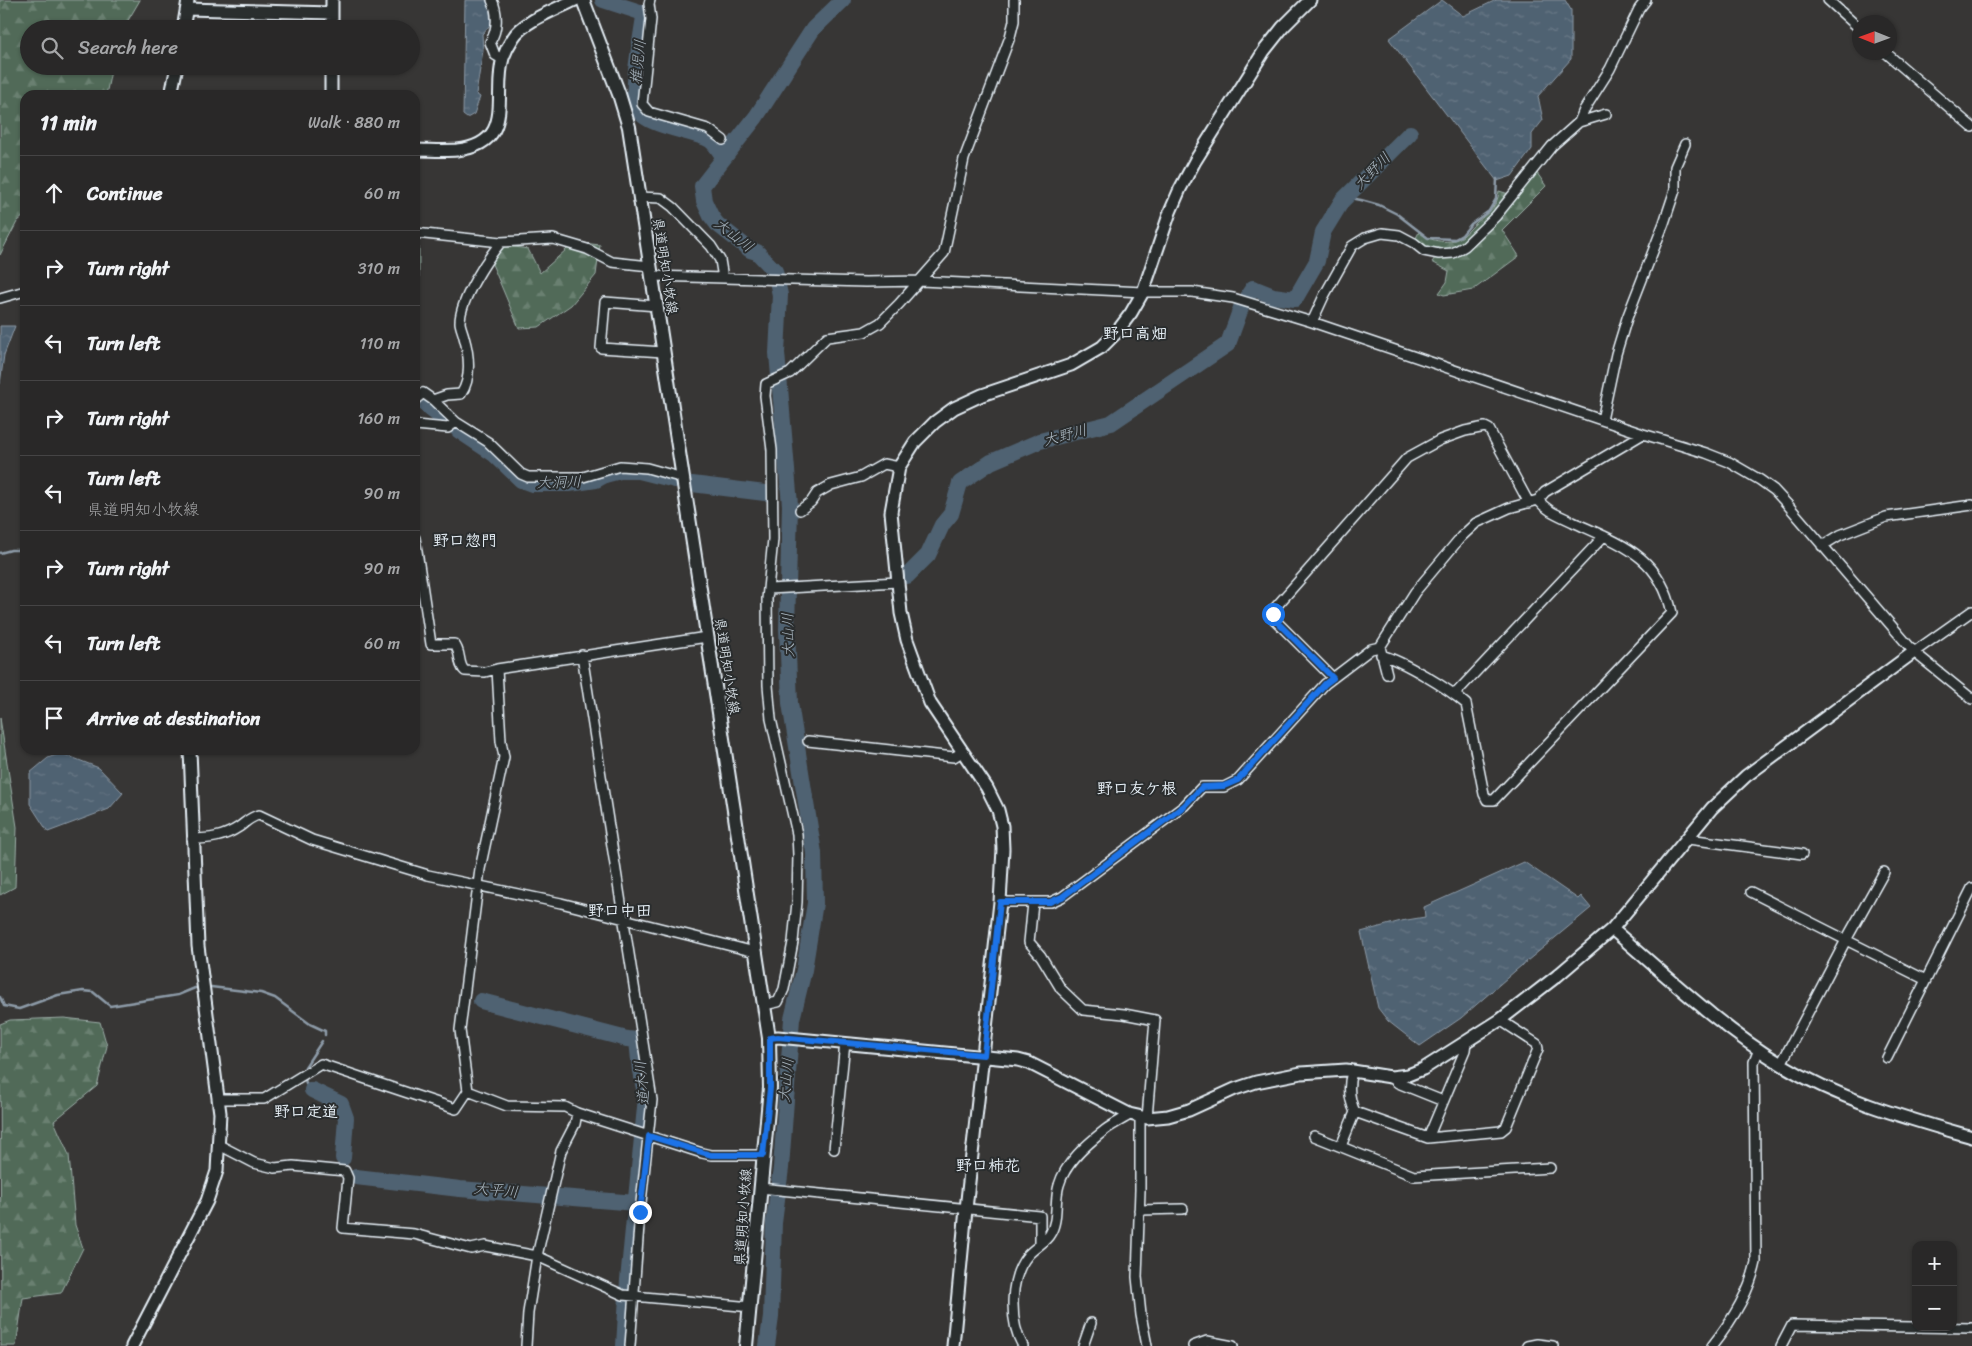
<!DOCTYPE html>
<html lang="en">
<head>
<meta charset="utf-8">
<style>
  body { margin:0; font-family:Sriracha,"Klee One",sans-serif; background:#353434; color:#f1f3f6 }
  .controls { position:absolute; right:15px; bottom:15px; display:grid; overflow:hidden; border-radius:10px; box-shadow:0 1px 4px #0004 }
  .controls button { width:45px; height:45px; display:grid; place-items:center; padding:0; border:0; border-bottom:1px solid #454445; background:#292828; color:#f1f3f6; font:25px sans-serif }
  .compass { position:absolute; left:1852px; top:15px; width:45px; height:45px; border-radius:50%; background:#292828; box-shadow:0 1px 4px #0004; rotate:271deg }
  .stop { position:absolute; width:15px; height:15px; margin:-11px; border:4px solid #1a73e8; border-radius:50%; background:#fff }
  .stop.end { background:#1a73e8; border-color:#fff; box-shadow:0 1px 5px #0008 }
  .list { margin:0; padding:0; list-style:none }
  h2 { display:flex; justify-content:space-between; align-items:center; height:65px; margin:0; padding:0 20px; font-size:21px }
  h2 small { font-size:16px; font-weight:400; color:#a5a6a8 }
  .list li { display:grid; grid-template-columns:32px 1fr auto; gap:15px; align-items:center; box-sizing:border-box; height:75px; padding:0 20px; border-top:1px solid #454445 }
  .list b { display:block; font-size:19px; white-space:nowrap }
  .list p { margin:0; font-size:16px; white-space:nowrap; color:#a5a6a8 }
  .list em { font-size:16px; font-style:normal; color:#a5a6a8 }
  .icon { flex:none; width:28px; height:28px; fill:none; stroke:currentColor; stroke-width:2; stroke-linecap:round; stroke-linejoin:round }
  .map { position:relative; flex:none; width:1972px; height:1346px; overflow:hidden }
  .search { position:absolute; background:#292828; box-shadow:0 1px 4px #0004; left:20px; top:20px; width:400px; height:55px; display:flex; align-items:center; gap:12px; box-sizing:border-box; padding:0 18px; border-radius:28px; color:#a5a6a8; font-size:19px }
  .panel { position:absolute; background:#292828; box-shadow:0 1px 4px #0004; left:20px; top:90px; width:400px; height:665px; border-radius:15px }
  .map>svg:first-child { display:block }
  .grass { fill:url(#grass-tufts); stroke:#9caea8 }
  .forest { fill:url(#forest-firs); stroke:#9caea8 }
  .water { fill:url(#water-ripples); stroke:#8d9ba8 }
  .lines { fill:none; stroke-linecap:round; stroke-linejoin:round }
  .stream { stroke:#8d9ba8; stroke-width:2.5 }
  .river { stroke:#506272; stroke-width:16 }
  .minor-casing { stroke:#e8f1f8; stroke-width:12 }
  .tertiary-casing { stroke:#e8f1f8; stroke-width:15 }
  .secondary-casing { stroke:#e8f1f8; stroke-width:16 }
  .minor { stroke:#2a2d2e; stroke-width:9 }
  .tertiary { stroke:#2a2d2e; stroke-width:11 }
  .secondary { stroke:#2a2d2e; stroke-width:12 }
  .route { stroke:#1a73e8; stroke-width:6 }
  .labels { text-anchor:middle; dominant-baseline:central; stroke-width:4; stroke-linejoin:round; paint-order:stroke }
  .street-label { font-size:14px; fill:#e8f1f8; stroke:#2a2d2e }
  .water-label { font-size:15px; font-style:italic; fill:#abb8c2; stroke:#2a2d2e }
  .quarter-label { font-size:16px; font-weight:bold; fill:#e8f1f8; stroke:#2a2d2e }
</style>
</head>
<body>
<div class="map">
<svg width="1972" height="1346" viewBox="0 0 1972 1346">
  <defs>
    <pattern id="grass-tufts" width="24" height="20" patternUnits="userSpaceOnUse" patternTransform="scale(1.25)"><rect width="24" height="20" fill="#516a58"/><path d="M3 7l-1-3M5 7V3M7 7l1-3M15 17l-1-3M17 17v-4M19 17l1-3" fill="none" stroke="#6a8071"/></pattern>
    <pattern id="forest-firs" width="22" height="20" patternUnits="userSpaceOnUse" patternTransform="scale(1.25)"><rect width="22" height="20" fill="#516a58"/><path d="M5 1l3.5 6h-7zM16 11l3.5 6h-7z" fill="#6a8071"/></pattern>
    <pattern id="water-ripples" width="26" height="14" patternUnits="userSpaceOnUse" patternTransform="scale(1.25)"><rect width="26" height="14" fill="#506272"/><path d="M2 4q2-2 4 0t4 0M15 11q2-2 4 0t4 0" fill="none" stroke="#697987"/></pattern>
  </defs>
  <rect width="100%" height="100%" fill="#373635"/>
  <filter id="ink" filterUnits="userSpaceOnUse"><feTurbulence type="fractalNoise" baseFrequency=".02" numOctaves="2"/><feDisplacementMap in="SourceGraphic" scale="10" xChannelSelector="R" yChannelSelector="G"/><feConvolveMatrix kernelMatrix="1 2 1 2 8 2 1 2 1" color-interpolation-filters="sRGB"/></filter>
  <g filter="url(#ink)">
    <path class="grass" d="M415 247H419V295L416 302Z"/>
    <path class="forest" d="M0 0H140L123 29H29V66H112L106 95H25V215L17 222 0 255Z
      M1537 173 1546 186 1502 230 1519 256 1473 290 1444 295 1439 293 1447 282 1449 271 1432 262 1442 249 1425 246 1415 240 1419 232C1430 242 1450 245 1463 236 1468 232 1472 226 1477 222 1488 213 1498 206 1499 191L1509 194 1515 198Z
      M575 242 600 245 596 275 571 305 539 327 519 328 492 264 502 245 528 249 540 273Z
      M0 718 17 827 15 887 0 895Z
      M64 1018 100 1022 107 1046 97 1086 54 1121 69 1155 75 1225 83 1248 61 1293 23 1298 16 1346H1L0 1024 10 1020Z"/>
    <path class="water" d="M465 0H486L489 4 491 24 482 34 483 50 476 94 480 97 474 114 467 118 463 115Z
      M1442 0 1463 16 1496 0H1565L1571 10V59L1538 96 1543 120 1532 134V149L1512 176 1497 181 1389 39Z
      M0 326H15L4 355 0 384Z
      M61 753 99 768 123 793 109 809 48 832 30 804V773L48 758Z
      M1524 862 1578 899 1581 896 1591 908 1515 971 1461 1018 1420 1046 1388 1021 1378 1008 1361 932 1401 921 1425 917 1424 907Z"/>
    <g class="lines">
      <path class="stream" d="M1342 201H1347L1351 198 1361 200 1379 205 1397 214 1428 238 1455 239 1462 235 1471 224 1489 211 1496 199 1497 179
        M0 553 11 550H25
        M211 987 261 993 275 998 310 1024 325 1031V1035
        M0 997 4 1006 19 1009 58 995 83 991 93 992 110 1006 178 995 195 988
        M304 1072 305 1067 322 1041
        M305 1078 306 1084 312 1090"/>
      <path class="river" d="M603 0 640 12 644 17C641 38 631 87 636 105 641 127 692 130 710 140 716 144 720 152 724 158
        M1249 294 1253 288 1273 296 1295 299 1317 261 1323 232 1342 201 1410 133
        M415 396 449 424
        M458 430 494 454 521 480 532 484H569L596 480 605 475 620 471H639L675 480
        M692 484 765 493
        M907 576 928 555 942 525 951 514 960 483 991 462 1040 441 1111 423 1228 344 1241 308
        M481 1001 627 1039 637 1040 640 1071 646 1097 628 1280 624 1346
        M312 1090 341 1104 346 1118 343 1158
        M356 1177 460 1189 636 1203
        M767 1346 771 1317 774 1223 781 1168 792 1019 804 970 815 903 814 853 790 703 787 629 790 505 777 353 780 295 775 271 757 252 750 250 717 224 711 216 704 201 702 186 756 117 813 29 843 0"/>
      <defs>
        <path id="minor" d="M492 0C498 13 498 30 490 42L495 55 502 59
          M650 0 649 4 651 19 642 104 649 112 708 129 723 140
          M1828 0 1860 29
          M1885 52 1972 127
          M1579 122 1606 114
          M639 197 661 198 673 207 711 246 720 260 723 278
          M415 233 501 242 553 239 587 249 612 262 650 266
          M652 276 866 282 921 281 1143 292H1192L1233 298 1312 322 1643 434 1706 453 1729 462 1760 480 1774 490 1787 504 1914 652 1972 699
          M0 298 25 291
          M657 306 605 302 601 348 663 352
          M1312 322 1324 296 1352 246 1365 238 1382 233 1399 235 1414 243 1424 251 1439 254 1453 253 1465 246 1496 216 1552 146 1579 122 1584 110 1610 69 1639 9 1646 0
          M415 400 423 393 433 400
          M1602 420 1616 354 1627 318 1664 223 1675 190V167L1685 144
          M456 422 433 400 447 395 461 394C472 378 469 354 464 337 463 332 460 326 460 322 460 300 487 259 501 242
          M415 425 448 428 456 422 488 442 521 474 528 477H583L620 466 647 468 683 478
          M800 510 811 502 817 493 831 485 861 477 884 464 899 467
          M415 538 431 644H454C462 652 457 664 465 671L485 672 497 669 707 637
          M1822 546 1840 535 1886 517 1972 505
          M769 589 898 582
          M1914 652 1972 611
          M582 655 652 1100 640 1212 630 1346
          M1381 655C1403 661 1448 688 1466 704L1484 794 1487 800H1494L1672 613C1660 556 1621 544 1573 522 1559 515 1548 512 1538 500
          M1387 674 1380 647 1415 592 1461 537 1476 523 1509 508 1538 500 1545 492 1643 434
          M1333 678 1275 620 1274 609 1407 458 1440 440 1465 431 1485 427 1489 429 1529 503
          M1455 694 1604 536
          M808 741 954 757 962 752
          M192 839C209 839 224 837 239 827 246 822 250 817 259 815L312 840 428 875 561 903 755 952
          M1688 839 1802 854
          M1884 872 1846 940 1926 980
          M1751 892 1846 940 1781 1064
          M1000 902H1051L1062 897 1184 806 1202 787H1224L1238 780 1325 684 1371 649 1380 647
          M1033 903 1029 942 1041 956 1061 989 1083 1010 1124 1014 1155 1020 1147 1118
          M764 1005 778 1002 784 989 793 942 797 902 798 855 797 834 771 719 768 685 767 599 773 539 772 450 765 396 766 384 790 373 827 337 864 332 880 323 899 304 944 253 964 159 1010 37 1014 21V0
          M1887 1058 1972 888
          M1352 1072C1348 1085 1349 1099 1355 1112L1428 1138 1501 1131 1506 1127 1538 1049 1537 1044 1500 1020
          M1391 1077 1398 1083 1443 1101
          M468 1091 507 1106 565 1107 577 1113 702 1153 711 1155H763
          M218 1099H264L321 1064 456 1109 468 1091 460 1030 480 869 504 757 501 741 497 669
          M1140 1117V1190L1137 1277 1141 1315 1147 1346
          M1314 1136 1414 1176 1550 1168
          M1428 1138 1465 1050 1466 1042
          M219 1145 254 1163 275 1168 293 1166 345 1171 348 1178 343 1228 414 1234 471 1249 485 1246 537 1256 623 1295 751 1307
          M1341 1146 1355 1112
          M834 1149 845 1043
          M760 1188 1040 1216V1243
          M1139 1210 1183 1209
          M526 1346 528 1313 537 1256 561 1151 575 1124 577 1113
          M1023 1346C1009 1322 1009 1277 1028 1255 1034 1248 1046 1242 1050 1234 1059 1220 1054 1201 1059 1185 1065 1163 1087 1144 1105 1130 1113 1124 1122 1120 1131 1114
          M1083 1346 1091 1323
          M1193 1346 1207 1341 1233 1346
          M1527 1346 1537 1344 1553 1346
          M1712 1346C1731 1322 1750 1291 1756 1262L1754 1062 1759 1049
          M1781 1346 1792 1325 1972 1328"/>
        <path id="tertiary" d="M187 9 332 13
          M183 29 188 0
          M332 29V0
          M171 95 177 66
          M331 95V66
          M415 150C429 150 444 151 457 150 517 143 492 95 503 58 505 52 509 44 513 38 523 21 557 9 575 0
          M1612 929C1666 975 1721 1028 1781 1064 1840 1100 1906 1118 1972 1137
          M769 1038 778 1037 1018 1060 1029 1063 1129 1114 1147 1118 1168 1116 1189 1110 1235 1089 1256 1082 1301 1073 1346 1070 1391 1077 1408 1075 1423 1069 1500 1020 1557 976 1612 929 1712 808 1746 776 1914 652
          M132 1346 207 1201 217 1171 220 1113 198 946 190 750
          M953 1346 966 1209 1000 902 1003 849 1002 826 998 810 987 788 930 703 907 640 901 613 891 512 899 467 915 442 935 422 954 408 982 395 1071 365 1102 347 1116 333 1131 313 1143 292 1170 212 1180 189 1195 161 1264 51 1283 27 1310 0"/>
        <path id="secondary" d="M583 0 619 94 629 127 769 1038 770 1088 746 1346"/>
      </defs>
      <use href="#minor" class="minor-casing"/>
      <use href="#tertiary" class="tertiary-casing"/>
      <use href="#secondary" class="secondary-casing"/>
      <use href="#minor" class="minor"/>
      <use href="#tertiary" class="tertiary"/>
      <use href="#secondary" class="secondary"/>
    </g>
  </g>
  <g class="lines" filter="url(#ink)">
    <path class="route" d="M640 1212 649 1136 711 1155H763L770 1088V1038L778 1037 984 1055 1000 902H1050L1062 897 1184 806 1202 787 1224 786 1238 780 1325 684 1333 678 1275 620 1273 614"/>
  </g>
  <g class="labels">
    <g class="street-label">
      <text transform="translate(665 266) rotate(81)">県道明知小牧線</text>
      <text transform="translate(727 666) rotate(81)">県道明知小牧線</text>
      <text transform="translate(743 1217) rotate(-86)">県道明知小牧線</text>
    </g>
    <g class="water-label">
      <text transform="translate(638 62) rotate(-84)">椎児川</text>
      <text transform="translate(1372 171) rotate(-45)">大野川</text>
      <text transform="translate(734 235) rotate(38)">大山川</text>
      <text transform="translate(1065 435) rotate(-15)">大野川</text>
      <text transform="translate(559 482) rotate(-1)">大洞川</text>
      <text transform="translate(788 635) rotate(-91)">大山川</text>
      <text transform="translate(786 1080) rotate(-85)">大山川</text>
      <text transform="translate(642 1083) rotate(-95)">道木川</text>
      <text transform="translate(496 1190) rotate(5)">大平川</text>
    </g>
    <g class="quarter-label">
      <text x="1135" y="333">野口高畑</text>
      <text x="465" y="540">野口惣門</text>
      <text x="1137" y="788">野口友ケ根</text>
      <text x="620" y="910">野口中田</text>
      <text x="306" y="1111">野口定道</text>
      <text x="988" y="1165">野口柿花</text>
    </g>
  </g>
</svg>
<div class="controls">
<button>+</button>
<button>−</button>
</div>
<svg class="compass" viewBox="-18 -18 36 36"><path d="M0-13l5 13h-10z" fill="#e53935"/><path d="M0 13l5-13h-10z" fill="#a5a6a8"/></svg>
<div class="stop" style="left:1273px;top:614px"></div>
<div class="stop end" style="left:640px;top:1212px"></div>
<div class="search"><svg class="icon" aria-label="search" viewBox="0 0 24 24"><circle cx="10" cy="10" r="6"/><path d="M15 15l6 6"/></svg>Search here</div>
<section class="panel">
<h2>11 min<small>Walk · 880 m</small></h2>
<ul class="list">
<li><svg class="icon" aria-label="ahead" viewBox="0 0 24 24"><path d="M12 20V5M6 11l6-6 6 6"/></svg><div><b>Continue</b></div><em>60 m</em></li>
<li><svg class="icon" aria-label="right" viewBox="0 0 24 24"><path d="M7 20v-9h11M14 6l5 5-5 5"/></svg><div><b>Turn right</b></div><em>310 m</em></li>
<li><svg class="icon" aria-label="left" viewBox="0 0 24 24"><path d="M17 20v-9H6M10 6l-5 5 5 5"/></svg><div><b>Turn left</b></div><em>110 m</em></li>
<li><svg class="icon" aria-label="right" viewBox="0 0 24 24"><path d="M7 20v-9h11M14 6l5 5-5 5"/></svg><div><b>Turn right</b></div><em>160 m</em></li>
<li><svg class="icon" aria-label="left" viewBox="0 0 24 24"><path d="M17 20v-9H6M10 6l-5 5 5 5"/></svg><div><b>Turn left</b><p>県道明知小牧線</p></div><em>90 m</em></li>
<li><svg class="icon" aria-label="right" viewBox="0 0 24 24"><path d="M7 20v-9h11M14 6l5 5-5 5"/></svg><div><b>Turn right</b></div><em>90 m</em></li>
<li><svg class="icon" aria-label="left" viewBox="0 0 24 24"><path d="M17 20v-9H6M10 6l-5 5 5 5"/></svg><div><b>Turn left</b></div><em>60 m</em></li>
<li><svg class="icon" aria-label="arrive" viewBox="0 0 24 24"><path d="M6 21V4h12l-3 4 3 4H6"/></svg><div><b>Arrive at destination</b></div></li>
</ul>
</section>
</div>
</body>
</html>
